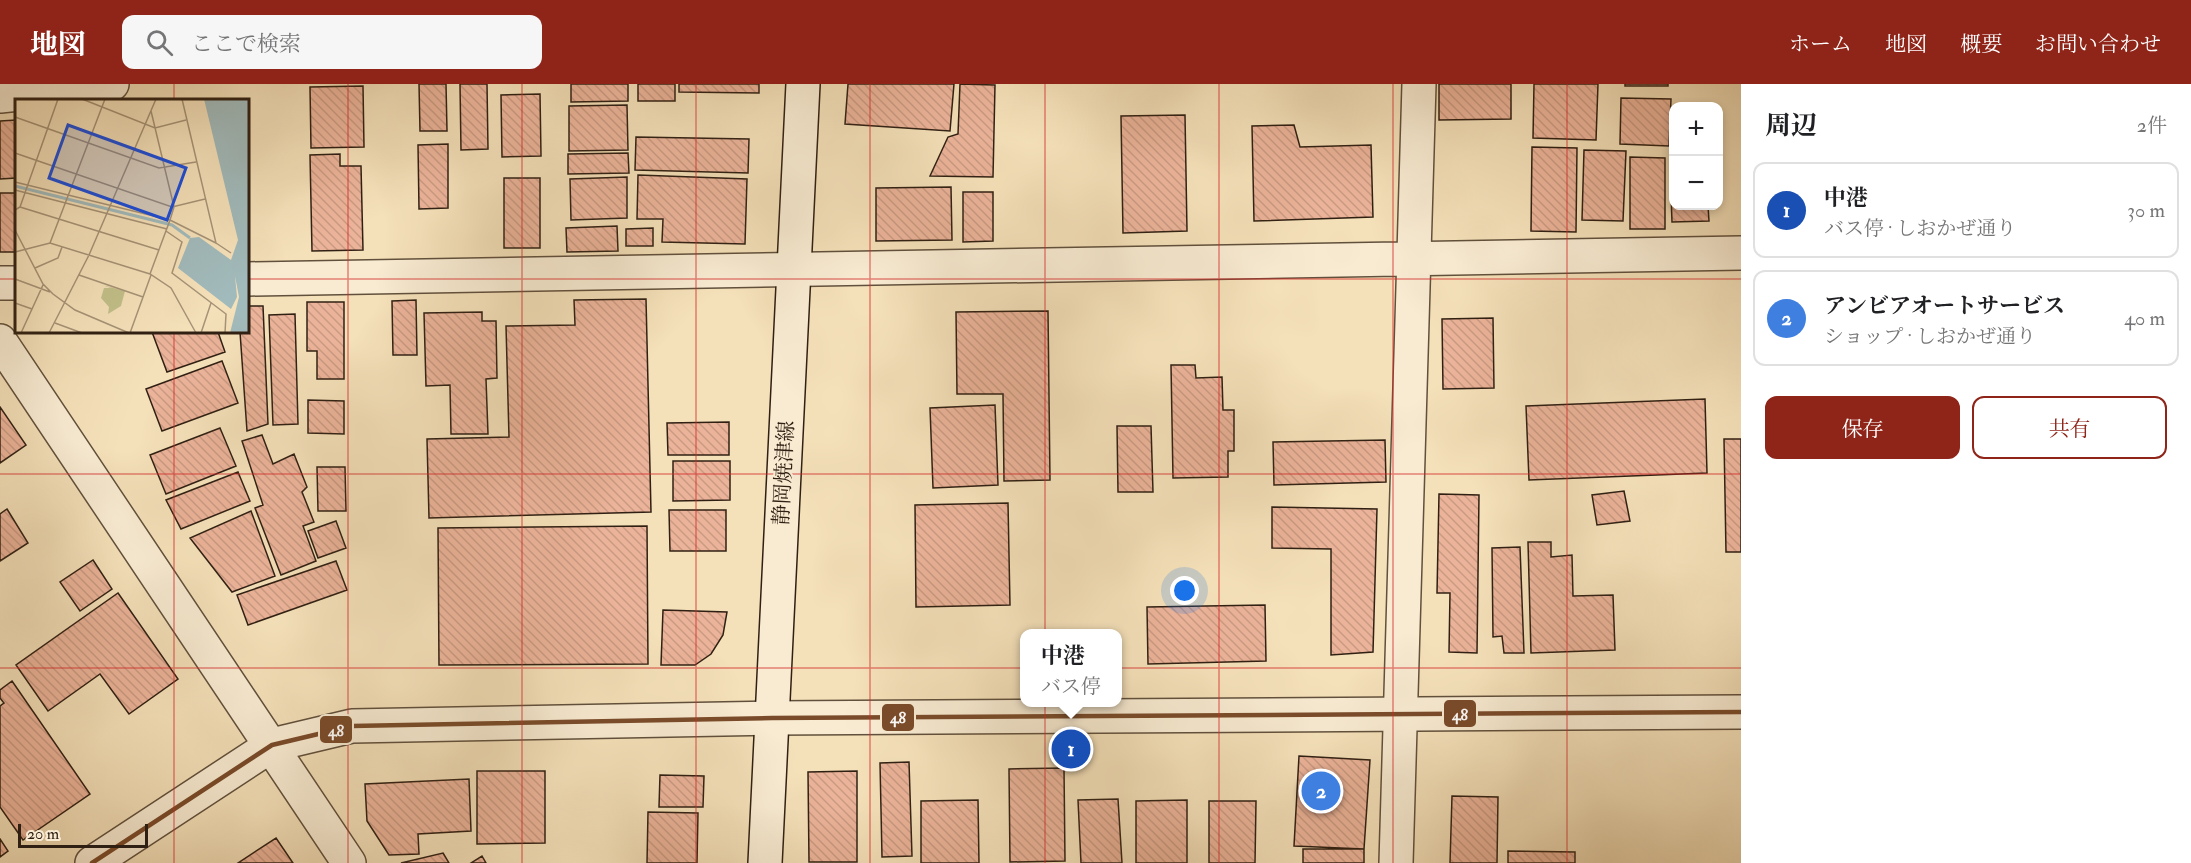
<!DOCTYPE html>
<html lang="ja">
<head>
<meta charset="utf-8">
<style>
  body { margin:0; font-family:"IM FELL Double Pica","Noto Serif JP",serif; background:#f6f6f6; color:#202124 }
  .controls { position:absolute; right:18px; top:18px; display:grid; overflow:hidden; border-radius:12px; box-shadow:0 3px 9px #0003 }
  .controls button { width:54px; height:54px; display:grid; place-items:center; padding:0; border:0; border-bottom:2px solid #e0e0e0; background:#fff; color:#202124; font:30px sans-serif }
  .scale { position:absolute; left:18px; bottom:15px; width:130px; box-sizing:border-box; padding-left:6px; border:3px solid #302013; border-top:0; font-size:16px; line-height:21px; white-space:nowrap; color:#302013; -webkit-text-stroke:4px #f8ebd2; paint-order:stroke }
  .you { position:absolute; left:1185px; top:507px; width:21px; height:21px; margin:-15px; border:4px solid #fff; border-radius:50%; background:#1a73e8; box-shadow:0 0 0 9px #1a73e833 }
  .badge { display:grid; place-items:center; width:39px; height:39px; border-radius:50%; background:#8f2418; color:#fff; font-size:20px; font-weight:700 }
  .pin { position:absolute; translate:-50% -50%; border:3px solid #fff; box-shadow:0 2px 6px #0006 }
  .popup { position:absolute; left:1020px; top:545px; width:102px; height:78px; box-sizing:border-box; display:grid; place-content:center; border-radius:12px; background:#fff; filter:drop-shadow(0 2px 4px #0005); font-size:20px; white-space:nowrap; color:#757577 }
  .popup b { font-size:22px; color:#202124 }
  .popup::after { content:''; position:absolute; left:50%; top:100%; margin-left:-12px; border:12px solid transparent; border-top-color:#fff }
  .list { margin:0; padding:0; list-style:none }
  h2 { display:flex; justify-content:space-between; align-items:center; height:78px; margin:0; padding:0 24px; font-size:26px }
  h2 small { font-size:20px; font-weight:400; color:#757577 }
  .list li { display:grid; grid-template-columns:39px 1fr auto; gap:18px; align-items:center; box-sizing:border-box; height:96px; margin:0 12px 12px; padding:0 12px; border:2px solid #e0e0e0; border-radius:12px }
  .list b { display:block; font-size:22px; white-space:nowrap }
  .list p { margin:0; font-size:20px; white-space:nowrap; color:#757577 }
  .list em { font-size:20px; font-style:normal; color:#757577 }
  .actions { display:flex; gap:12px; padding:18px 24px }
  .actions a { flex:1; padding:14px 0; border:2px solid #8f2418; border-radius:12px; text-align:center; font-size:21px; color:#8f2418 }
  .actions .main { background:#8f2418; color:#fff }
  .icon { flex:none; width:33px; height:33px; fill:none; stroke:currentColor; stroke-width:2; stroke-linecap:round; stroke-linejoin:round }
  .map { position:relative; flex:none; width:1741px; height:779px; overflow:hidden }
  header { display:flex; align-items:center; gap:36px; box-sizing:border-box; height:84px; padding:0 30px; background:#8f2418; color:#fff }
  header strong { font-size:28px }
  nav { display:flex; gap:33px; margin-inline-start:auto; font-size:21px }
  .search { width:420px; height:54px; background:#f6f6f6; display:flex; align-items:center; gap:15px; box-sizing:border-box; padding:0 21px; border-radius:12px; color:#757577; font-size:22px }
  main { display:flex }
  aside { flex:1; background:#fff }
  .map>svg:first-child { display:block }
  .building { fill:url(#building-back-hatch); stroke:#302013; stroke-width:1.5 }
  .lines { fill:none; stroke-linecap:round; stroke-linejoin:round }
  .minor-casing { stroke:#61503c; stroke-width:36 }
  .tertiary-casing { stroke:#61503c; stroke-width:36 }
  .secondary-casing { stroke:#302013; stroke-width:36 }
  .minor { stroke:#f8ebd2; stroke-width:33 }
  .tertiary { stroke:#f8ebd2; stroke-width:33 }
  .secondary { stroke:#f8ebd2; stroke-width:33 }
  .bus-1-casing { stroke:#f8ebd2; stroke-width:9 }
  .bus-1 { stroke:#7a4b2a; stroke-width:4.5 }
  .grid { fill:none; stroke:#d62828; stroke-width:1.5; stroke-opacity:0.55 }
  .labels { text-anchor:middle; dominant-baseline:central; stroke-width:4.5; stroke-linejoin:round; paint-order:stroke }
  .street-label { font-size:21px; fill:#302013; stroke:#f8ebd2 }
  .inset-river { fill:none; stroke:#a1babb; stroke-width:3 }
  .inset-road { fill:none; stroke:#a69377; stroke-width:1.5 }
  .view { fill:#1d4ed8; fill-opacity:0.15; stroke:#1d4ed8; stroke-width:3 }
  .inset-edge { fill:none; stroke:#302013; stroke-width:3 }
  .line-badge { stroke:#f8ebd2; stroke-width:2 }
  .badge-label { font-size:16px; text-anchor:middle; font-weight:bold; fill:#fff }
</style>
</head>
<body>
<header>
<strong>地図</strong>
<div class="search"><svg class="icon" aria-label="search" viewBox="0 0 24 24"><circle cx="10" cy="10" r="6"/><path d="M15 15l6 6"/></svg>ここで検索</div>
<nav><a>ホーム</a><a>地図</a><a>概要</a><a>お問い合わせ</a></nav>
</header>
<main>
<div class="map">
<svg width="1741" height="779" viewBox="0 0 1741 779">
  <defs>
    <pattern id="building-back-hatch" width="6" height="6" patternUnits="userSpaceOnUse" patternTransform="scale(1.5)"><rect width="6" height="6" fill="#ebb399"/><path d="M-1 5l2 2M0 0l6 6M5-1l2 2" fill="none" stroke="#ca9a83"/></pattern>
  </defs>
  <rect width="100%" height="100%" fill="#f4e0b9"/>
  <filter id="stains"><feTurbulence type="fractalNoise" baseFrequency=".00333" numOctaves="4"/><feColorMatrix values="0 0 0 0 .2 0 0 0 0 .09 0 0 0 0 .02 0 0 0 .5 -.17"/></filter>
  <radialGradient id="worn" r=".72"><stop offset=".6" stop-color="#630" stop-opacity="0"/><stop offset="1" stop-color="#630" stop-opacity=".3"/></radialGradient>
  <path class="building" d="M419 0H446L447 47H420Z
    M460 0H487L488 65 461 66Z
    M571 0H628V17L571 18Z
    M638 0H675V17H638Z
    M679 0H759V9L679 8Z
    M848 0H954L950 47 845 40Z
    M960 0 995 1 993 93 930 92 948 53 958 50Z
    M1439 0H1511V35L1439 36Z
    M1534 0H1598L1596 56 1533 54Z
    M1625 0H1668V2H1625Z
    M363 2 364 63 311 64 310 3Z
    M540 10 541 72 502 73 501 11Z
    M1621 14 1671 15 1669 62 1620 60Z
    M627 21 628 66 569 67V22Z
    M1185 31 1187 147 1123 149 1121 32Z
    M16 36V94L0 95V37Z
    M1294 41 1300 63 1371 61 1373 133 1254 137 1252 42Z
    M636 53 749 55 748 89 635 86Z
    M448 60V124L419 125 418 61Z
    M1532 63 1577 64 1576 148 1531 147Z
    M1584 66 1626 67 1623 137 1582 136Z
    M628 69 629 89 568 90V70Z
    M340 70V82H361L363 166 312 167 310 71Z
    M1630 73 1665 74V145H1630Z
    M1670 83H1674V122H1708L1709 137 1672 138Z
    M638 91 747 95 745 160 662 158 663 135H637Z
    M627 93V134L571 136 570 95Z
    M504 94H540V164H504Z
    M951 103 952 156 876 157V104Z
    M963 108H993V157L963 158Z
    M0 109H16V168H0Z
    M617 142 618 167 567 168 566 144Z
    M653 144V162H626V145Z
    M646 215 651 428 429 434 427 355 509 353 506 242 575 241 574 216Z
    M416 216 417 271H393L392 217Z
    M307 218H344V295H317V267H307Z
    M248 222H263L268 340 247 347 240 248H248Z
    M1048 227 1050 396 1004 397 1003 310H957L956 228Z
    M482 228V237H496L497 294 486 295 488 350H451L450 301 426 302 424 229Z
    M295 230 298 340 273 341 269 231Z
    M1493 234 1494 304 1443 305 1442 235Z
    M152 248H218L225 268 167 288Z
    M222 277 238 319 162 347 146 305Z
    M1171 281H1195L1196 294 1222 293 1223 326H1234V367H1228V393L1173 394Z
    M1705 315 1707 389 1529 396 1526 322Z
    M308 316 344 317V350L308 349Z
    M995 321 998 401 933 404 930 324Z
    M0 323 26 361 0 379Z
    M729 338V371H668L667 339Z
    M1117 342H1151L1153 408H1118Z
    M220 344 236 382 166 410 150 371Z
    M262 351 273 380 294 370 307 403 302 408 314 438 303 442 316 477 281 491 255 424 263 421 242 357Z
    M1724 355H1741V468H1726Z
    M1385 356 1386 398 1274 401 1273 358Z
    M673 377H730V416L673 417Z
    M317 383H345L346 427H318Z
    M238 388 250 417 181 445 166 416Z
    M1624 407 1630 437 1597 441 1592 411Z
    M1439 410 1479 411 1477 569 1449 568 1450 509H1437Z
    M1008 419 1010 521 916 523 915 421Z
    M1272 423 1377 425 1373 568 1331 571V465L1272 464Z
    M7 425 28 459 0 477V430Z
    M669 426H726V467H670Z
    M251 427 275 492 232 508 190 454Z
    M336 437 346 464 318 474 308 447Z
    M647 442 648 580 439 581 438 444Z
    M1528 458H1551V473L1572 471 1573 512 1613 511 1615 566 1531 569Z
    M1520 463 1524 569H1504L1502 552 1493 553 1492 464Z
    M93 476 112 505 80 527 60 498Z
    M336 477 347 506 248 541 237 511Z
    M118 509 178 595 129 630 100 590 48 627 16 581Z
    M1265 521 1266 577 1148 580 1147 523Z
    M663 526 727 528 723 551 711 570 695 581H661Z
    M12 597 90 710 23 756 0 723V622L4 619 0 614V606Z
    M1299 672 1370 676 1364 765 1294 762Z
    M909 678 912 772 882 773 880 679Z
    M1064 684 1065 777 1010 778 1009 685Z
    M477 687H545V759L477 760Z
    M857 687V778H809L808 688Z
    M660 691 704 692 703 723H659Z
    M469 695 471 747 418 750 419 770 389 771 367 737 365 700Z
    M1452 712 1498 713 1497 779H1450Z
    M1118 715 1122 779H1081L1078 716Z
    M978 716 979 779H921V717Z
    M1187 716V779H1136V717Z
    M1209 717H1256L1255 779H1209Z
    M648 728 698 729 697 779H647Z
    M276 754 293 779H238Z
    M0 755 8 767 0 773Z
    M1303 765H1364V779H1303Z
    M1508 767 1575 768V779H1508Z
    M443 769 449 779H401Z
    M482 772 486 779H471Z"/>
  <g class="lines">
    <defs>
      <path id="minor" d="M0 12 112 0
        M248 195 1741 169
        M0 199H16
        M1396 779 1419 0"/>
      <path id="tertiary" d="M0 257 349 779
        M92 779 272 661 352 642 772 634 1741 628"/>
      <path id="secondary" d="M765 779 803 0"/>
    </defs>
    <use href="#minor" class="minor-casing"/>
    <use href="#tertiary" class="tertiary-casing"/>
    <use href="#secondary" class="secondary-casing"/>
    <use href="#minor" class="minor"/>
    <use href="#tertiary" class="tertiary"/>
    <use href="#secondary" class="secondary"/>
    <defs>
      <path id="bus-1" d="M92 779 272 661 352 642 772 634 1741 628"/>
    </defs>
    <use href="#bus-1" class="bus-1-casing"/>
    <use href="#bus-1" class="bus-1"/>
  </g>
  <path class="grid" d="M174 0V16M348 0V779M522 0V779M696 0V779M870 0V779M1045 0V779M1219 0V779M1393 0V779M1567 0V779M0 195H16M248 195H1741M174 248V779M0 390H1741M0 584H1741"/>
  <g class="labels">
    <g class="street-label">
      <text transform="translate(784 389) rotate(-87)">静岡焼津線</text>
    </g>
  </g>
  <g transform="translate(15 15)">
    <rect width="234" height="234" fill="#f4e0b9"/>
    <path d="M90 187H91L110 192 106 207 93 215 94 208 86 199 89 189H96Z" fill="#c2c08a"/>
    <path d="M189 0H234V234H215L224 198 220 177 222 198 216 210 163 169 175 139 184 138 216 161 223 141Z" fill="#a1babb"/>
    <path class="inset-river" d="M0 87 157 126 175 139"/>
    <path class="inset-road" d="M67 0 140 29 171 21M136 12 159 108 155 121 201 144 167 0M0 18 144 69 181 63M0 54 157 108 190 100M0 83 155 121 135 175M0 91 152 130M5 108 144 151M0 111 5 108 43 0M0 131 28 185 38 195 60 211 114 234M151 132 167 143 157 174 211 215 210 234M35 144 90 0M201 144 216 154M0 153 35 144 135 175 156 189 181 234M20 169 43 159 47 148M64 176 128 198M0 180 35 193M0 204 17 210M40 224 67 234M6 234 28 186M34 234 74 156 141 0M115 234 136 176M186 234 196 204"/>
    <path class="view" d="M53 26 171 69 152 121 34 79Z"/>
    <rect width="234" height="234" class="inset-edge"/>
  </g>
  <g class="line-badge">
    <rect x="1443" y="615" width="34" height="29" rx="6" fill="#7a4b2a"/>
    <rect x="881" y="619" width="34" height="29" rx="6" fill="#7a4b2a"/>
    <rect x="319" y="631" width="34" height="29" rx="6" fill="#7a4b2a"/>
  </g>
  <g class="badge-label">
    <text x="1460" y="636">48</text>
    <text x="898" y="639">48</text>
    <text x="336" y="652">48</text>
  </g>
  <rect width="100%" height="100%" filter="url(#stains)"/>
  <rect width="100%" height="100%" fill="url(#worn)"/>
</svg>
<div class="controls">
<button>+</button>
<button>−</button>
</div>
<div class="scale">20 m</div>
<div class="you"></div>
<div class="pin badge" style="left:1071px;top:665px;background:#1a4fb4">1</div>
<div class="popup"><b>中港</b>バス停</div>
<div class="pin badge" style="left:1321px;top:707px;background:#3f7fe0">2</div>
</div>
<aside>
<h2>周辺<small>2件</small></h2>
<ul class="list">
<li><span class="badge" style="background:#1a4fb4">1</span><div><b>中港</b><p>バス停 · しおかぜ通り</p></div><em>30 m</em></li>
<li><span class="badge" style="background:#3f7fe0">2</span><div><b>アンビアオートサービス</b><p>ショップ · しおかぜ通り</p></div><em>40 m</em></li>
</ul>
<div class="actions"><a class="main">保存</a><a>共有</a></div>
</aside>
</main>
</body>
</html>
